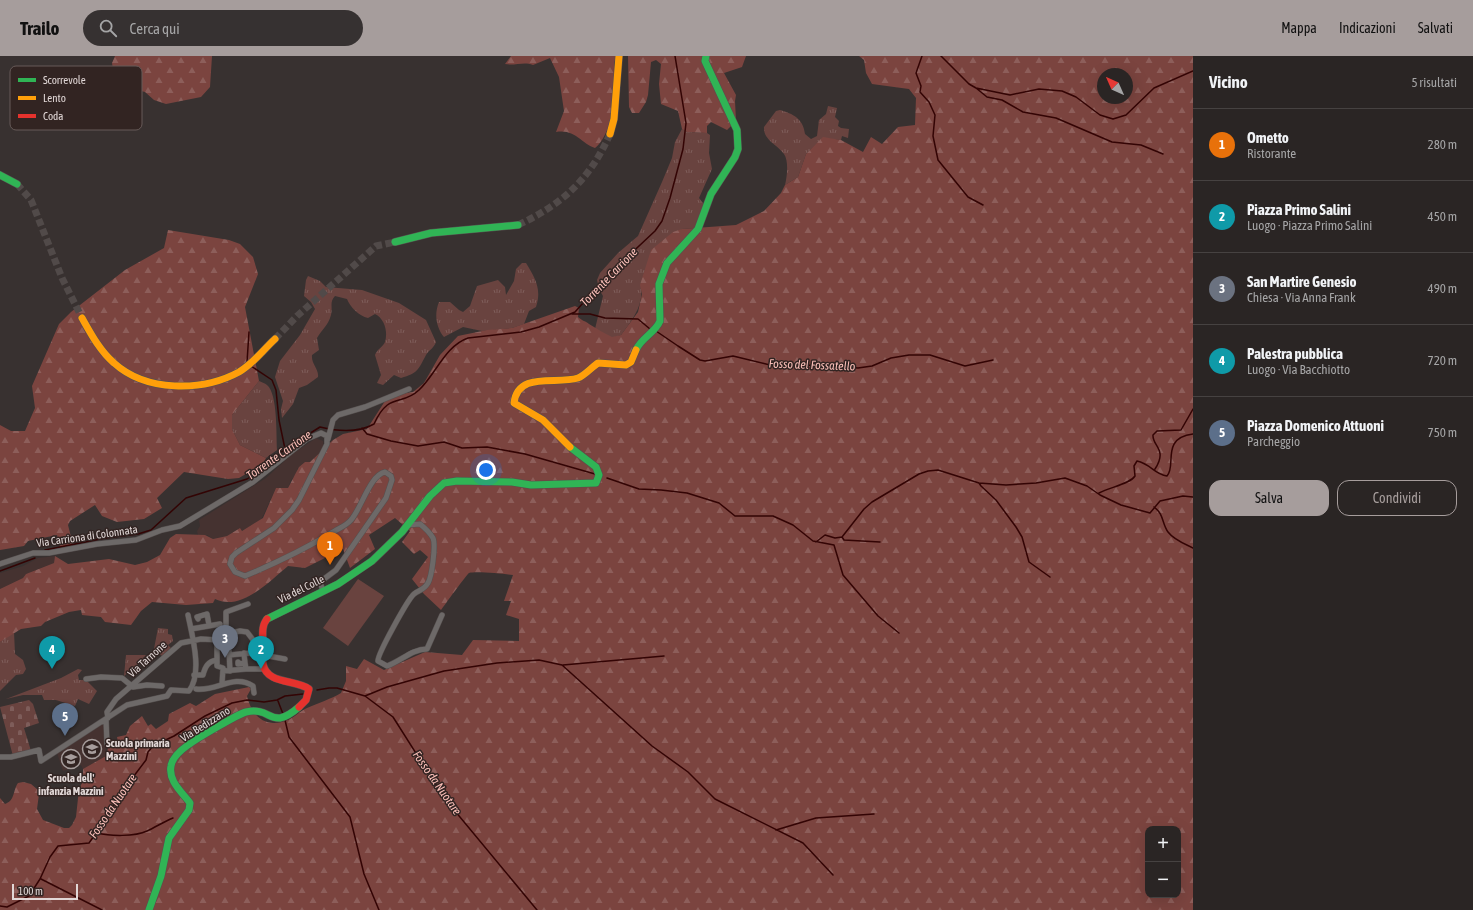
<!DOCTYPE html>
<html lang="it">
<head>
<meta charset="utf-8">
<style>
  body { margin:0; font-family:"Asap Condensed",sans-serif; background:#363131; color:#f1f3f6 }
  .controls { position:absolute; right:12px; bottom:12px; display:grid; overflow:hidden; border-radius:8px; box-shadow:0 4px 16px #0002 }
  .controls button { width:36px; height:36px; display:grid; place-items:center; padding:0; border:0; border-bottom:1px solid #464241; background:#2a2524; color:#f1f3f6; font:20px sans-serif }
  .compass { position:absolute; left:1097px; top:12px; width:36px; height:36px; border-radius:50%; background:#2a2524; box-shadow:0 4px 16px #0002; rotate:315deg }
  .scale { position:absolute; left:12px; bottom:10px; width:66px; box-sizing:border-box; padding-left:4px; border:2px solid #e1d7d6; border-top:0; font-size:11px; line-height:14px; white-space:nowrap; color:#e1d7d6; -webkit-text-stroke:3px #322422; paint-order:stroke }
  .you { position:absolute; left:486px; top:414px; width:14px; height:14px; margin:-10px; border:3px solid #fff; border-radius:50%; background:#1a73e8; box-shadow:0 0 0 6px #1a73e833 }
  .badge { display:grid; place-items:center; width:26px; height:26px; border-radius:50%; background:#a69d9c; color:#fff; font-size:13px; font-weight:700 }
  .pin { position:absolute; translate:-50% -33px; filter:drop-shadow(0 1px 2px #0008) }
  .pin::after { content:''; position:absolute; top:21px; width:14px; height:12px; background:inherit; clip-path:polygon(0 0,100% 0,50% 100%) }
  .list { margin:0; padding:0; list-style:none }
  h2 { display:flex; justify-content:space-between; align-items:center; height:52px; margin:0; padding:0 16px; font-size:17px }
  h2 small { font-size:13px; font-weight:400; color:#a5a5a6 }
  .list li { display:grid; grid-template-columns:26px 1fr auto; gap:12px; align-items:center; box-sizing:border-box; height:72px; padding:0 16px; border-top:1px solid #464241 }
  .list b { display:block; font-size:15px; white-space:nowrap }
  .list p { margin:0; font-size:13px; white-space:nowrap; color:#a5a5a6 }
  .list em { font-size:13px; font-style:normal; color:#a5a5a6 }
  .actions { display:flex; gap:8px; padding:12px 16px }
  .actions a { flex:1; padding:9px 0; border:1px solid #a69d9c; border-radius:12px; text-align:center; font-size:14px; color:#a69d9c }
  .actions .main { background:#a69d9c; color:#111 }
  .icon { flex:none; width:22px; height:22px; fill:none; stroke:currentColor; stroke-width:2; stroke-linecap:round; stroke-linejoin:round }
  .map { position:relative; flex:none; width:1193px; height:854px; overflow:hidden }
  header { display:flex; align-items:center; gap:24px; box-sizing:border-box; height:56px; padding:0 20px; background:#a69d9c; color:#111 }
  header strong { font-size:19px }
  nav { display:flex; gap:22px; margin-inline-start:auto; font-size:14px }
  .search { width:280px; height:36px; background:#363131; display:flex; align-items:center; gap:10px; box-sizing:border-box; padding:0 14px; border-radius:22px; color:#a5a5a6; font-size:15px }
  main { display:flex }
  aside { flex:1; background:#2a2524 }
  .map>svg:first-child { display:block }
  .built { fill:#453230 }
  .grass { fill:url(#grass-tufts) }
  .forest { fill:url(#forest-firs); fill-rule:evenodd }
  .cemetery { fill:url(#cemetery-stones) }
  .pitch { fill:#69433f }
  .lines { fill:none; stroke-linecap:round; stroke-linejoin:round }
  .stream { stroke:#330404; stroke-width:1.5 }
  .secondary-tunnel { stroke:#514a49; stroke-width:7; stroke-dasharray:7 3.5; stroke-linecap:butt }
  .street-casing { stroke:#56504f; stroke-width:6 }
  .fast-casing { stroke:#56504f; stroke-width:8 }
  .slow-casing { stroke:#56504f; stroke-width:8 }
  .jam-casing { stroke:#56504f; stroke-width:8 }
  .street { stroke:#6d6968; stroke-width:5 }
  .fast { stroke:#30b455; stroke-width:7 }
  .slow { stroke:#ff9f0a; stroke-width:7 }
  .jam { stroke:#e5322d; stroke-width:7 }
  .labels { text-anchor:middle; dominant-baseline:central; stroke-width:3; stroke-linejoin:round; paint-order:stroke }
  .street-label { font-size:11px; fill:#e1d7d6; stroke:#322422 }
  .poi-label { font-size:11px; font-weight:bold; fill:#e1d7d6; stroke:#322422; text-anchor:start }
  .water-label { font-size:12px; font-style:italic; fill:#fdc1ba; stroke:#322422 }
  .key { fill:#322422; stroke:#675a58; stroke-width:1 }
  .key-label { font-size:11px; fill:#e1d7d6 }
</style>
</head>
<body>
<header>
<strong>Trailo</strong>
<div class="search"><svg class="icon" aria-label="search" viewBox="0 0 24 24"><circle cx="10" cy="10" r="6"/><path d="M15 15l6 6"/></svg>Cerca qui</div>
<nav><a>Mappa</a><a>Indicazioni</a><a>Salvati</a></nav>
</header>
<main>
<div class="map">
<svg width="1193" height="854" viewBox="0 0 1193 854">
  <defs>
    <pattern id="grass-tufts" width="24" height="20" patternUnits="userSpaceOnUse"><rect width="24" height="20" fill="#69433f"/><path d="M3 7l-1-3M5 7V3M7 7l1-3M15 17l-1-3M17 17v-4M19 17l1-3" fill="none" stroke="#7e5d5a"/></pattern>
    <pattern id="forest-firs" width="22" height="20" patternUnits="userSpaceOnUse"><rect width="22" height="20" fill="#7b443f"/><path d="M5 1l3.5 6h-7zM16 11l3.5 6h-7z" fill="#8d5e5a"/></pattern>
    <pattern id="cemetery-stones" width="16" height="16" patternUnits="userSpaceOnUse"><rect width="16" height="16" fill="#69433f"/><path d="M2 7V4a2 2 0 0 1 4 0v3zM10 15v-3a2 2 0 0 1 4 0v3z" fill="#7e5d5a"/></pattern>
  </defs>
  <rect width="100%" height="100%" fill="#383130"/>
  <path class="built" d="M316 382 323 385 324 392 310 406H305L297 413V418L291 424 288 432H276L261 464 242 475 240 472 227 480 213 483 207 479H198L197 475 200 470 199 464 266 422 291 399Z
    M55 500 54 507 26 518 23 522 0 533V517L23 510 38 502Z
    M102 667H105L106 700 88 712 83 713 81 709 63 715 57 697Z"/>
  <path class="grass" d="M828 50 837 52 835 61 839 65 838 70 841 72 849 73 848 82 842 80 841 84 823 82 806 98 798 121 785 129C787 121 789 105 784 98 778 89 763 84 764 71L776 55 780 54C793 58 803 62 805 78L811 83 817 80 819 64 826 58Z
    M682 73 687 76 707 77 710 79 709 97 712 113 699 142 703 147V154L695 172 682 173 641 229C644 250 632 264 621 279L612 282 595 273 603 240 599 233 597 224 600 217 618 197 638 180 662 126 672 102 675 86Z
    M522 207H526C535 222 542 233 536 251L529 255 524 268 512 272 482 275 463 271 444 281C436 271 434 258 439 246H450L459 254 463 256 470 250 477 230 498 224 505 231 506 239 514 225 516 213Z
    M308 220 320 225 326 231 362 234 399 247 426 264 436 286C434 292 429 294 426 299 418 314 418 317 401 322L394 319 383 329 377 327 381 319 375 299C377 293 383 291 385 286 388 276 385 263 375 258L368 262C359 260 350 251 347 243L335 240C329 246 333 251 331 259 328 270 322 273 317 282L319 294 312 299C311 308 319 313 318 321L307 329 299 332 293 348 282 362 281 353 283 345 275 321 280 305 300 279 315 253 311 246 304 240 306 224Z
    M259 325C261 326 265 327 267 329 278 338 276 380 277 394L266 402 240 389 232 373V359Z
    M158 572 168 573V578L172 579 173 585 168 589 171 592 162 600 159 597 153 598Z
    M14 576 15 598 23 604 26 613 23 618 16 619 0 635V586Z
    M126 599H152L149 601 146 599 143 602 144 603 124 620Z
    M78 613 82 614 78 619 79 624H86L97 635 89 648 78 643 75 650 56 644H44L42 639H23L6 643 61 622Z"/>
  <path class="forest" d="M115 0H212L210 31 201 41 166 48 154 44 145 36 122 30 114 20 112 7Z
    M511 0H616C612 13 615 24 615 37 616 52 607 83 595 92 580 87 576 73 556 76L564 55 559 21 550 2 533 9C524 5 515 10 505 8Z
    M628 0H746L742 11 724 17 736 39 735 45 736 65 727 74 711 66 707 70V77L687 76 682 73 678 55 661 48 659 28 661 8 656 4 651 6 648 39 646 46 639 57H632L629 51Z
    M859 0H1193V854H0V742L5 748C15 745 13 734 18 727L23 726 31 728 38 734 39 738 37 753 43 764 64 772H69L72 769 76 761 79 733 83 725V713L106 700 108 692 119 690 117 681 126 679 130 670 142 660 148 670 151 668 156 673 168 665 169 658 190 647 196 650 215 638 249 631 251 633 247 640C252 661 266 673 288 664 295 661 300 655 307 652 318 647 331 643 341 637L346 625V610L357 613 364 603 384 614 425 596 462 599 473 584 519 585V563L506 559 511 545H504L513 519C504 518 477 515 469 517 467 518 444 550 441 554L424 538 412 523 428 501 420 494 414 498 402 486 410 475 395 462 369 479 375 493 350 512 343 493 305 512 288 510C271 524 241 556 215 543L213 547 186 549 152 546 141 555 131 569 105 566 101 561 82 559 81 554 69 556 45 566 41 570 21 573 0 586V533L23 522 26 518 54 507 55 500 68 508 109 503 135 509 147 506 160 499 170 482 176 478 205 479 213 483 227 480 240 472 242 475 263 462 276 432H288L299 411 305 406H310L333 384 343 378 367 373 385 345 400 338 413 336 424 327 440 299 458 280 487 274 512 272 575 250 579 252 578 261C582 265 586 265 589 268 597 273 604 277 612 281L621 279 638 256 642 238 640 229 651 194 673 176 682 173 736 169 764 155 781 137 785 129 798 121 806 98 823 81 841 84 863 96 871 81 882 88 898 71 915 69 916 42 909 33 872 28 866 17 864 4ZM1103 18H1127V42H1103ZM1148 773H1178V839H1148Z
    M168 174 229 184 240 188 253 201 258 218 245 251 259 325 232 359V373L240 389 266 402 263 408 239 422 228 423 184 416 157 442 162 452 144 463 117 466 102 460 95 449 70 465 68 469 73 489 60 491 57 479 28 485 24 490 0 494V369L11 375H25L35 352 32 330 59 268 71 256 125 214 164 192Z"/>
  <path class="cemetery" d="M29 644 33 648 39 667 24 672 31 695 13 700 0 651Z"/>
  <path class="pitch" d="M358 523 384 540 348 590 323 572Z"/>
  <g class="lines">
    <path class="stream" d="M922 0 916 17 921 30 920 36 929 46 935 59 933 80 938 104 968 141 983 149
      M941 0 969 28 976 32 1010 39 1039 33 1062 35 1076 41 1100 59 1113 63 1126 59 1154 32 1193 15
      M976 32 987 41 1002 44 1023 56 1056 62 1112 86 1141 89 1163 98
      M572 258H590L605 262 638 263 650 273
      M656 275 678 290 700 304 705 305 733 300 774 310 820 309 858 312 872 310 891 302 909 299H930L965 310 993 304
      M247 306 249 276
      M251 310 272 324 276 334 279 364 285 393
      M362 372 367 378 391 385 418 390 444 386 462 392 487 391 525 398 595 418
      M1155 413C1168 393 1152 390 1153 379L1157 375 1181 374 1193 353
      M607 422 639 433 661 434 687 437 719 447 735 460H773L793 469 813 485 834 489 843 519 878 560 899 577
      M979 427 981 430 996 444 1016 471 1022 481 1029 506 1050 521
      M1099 437C1110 431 1130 428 1135 420L1134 410 1137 405C1151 408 1154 418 1167 420 1177 410 1160 382 1193 378
      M1154 451C1164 458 1162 468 1168 476 1174 484 1185 488 1193 492
      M842 481 864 453 872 446 919 418 928 415 938 414 979 427 1006 429 1036 427 1065 422 1087 430 1100 439 1121 449 1150 457 1160 445 1183 440 1193 441
      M816 486 825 479 835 482 842 481 844 484 880 486
      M45 494 105 482 138 478 151 474 186 442 247 423 265 411 285 393 320 371C336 375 358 377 374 368 389 335 401 351 419 334 436 318 445 290 468 282L521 276 539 271 575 256 607 220 655 175 662 165 670 142 683 93 686 67 675 0
      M0 515 35 502
      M563 609 664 600
      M317 634 329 632H337L365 640 393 661 445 743 537 854
      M365 640 387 631 444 615 497 607 539 604 562 609 652 690 688 716 715 743 803 787 833 819
      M278 645 283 658
      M285 664 289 681 350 761 364 818 379 854
      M776 774 816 762 874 758
      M97 777C109 780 135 781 147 775 156 771 163 766 173 762
      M41 823 102 854
      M0 850 7 851 29 840 40 823 50 801 58 790 89 787 102 769 118 741 146 704 148 696 153 690 174 680 205 660 232 647 247 644 264 646 277 644 285 640 303 638"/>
    <path class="secondary-tunnel" d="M17 128 31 144 62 222 82 262
      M518 169C563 148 590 123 610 78
      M275 283 297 260 376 190 395 186"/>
    <defs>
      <path id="street" d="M328 383 333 364 338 359 365 351 409 333
        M408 469 420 468C425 472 430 477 433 482 436 489 432 520 428 527 424 534 419 534 414 538 408 543 377 599 378 605L387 610C401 605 412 593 427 593L442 559
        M0 508 33 497H49L97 488 136 484 162 474 180 470 253 426 307 383 321 377 327 380V388L299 444 292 454 274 472 236 497 232 501 230 508 235 516 245 520C276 507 305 493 333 476 339 472 346 470 351 464 361 453 370 419 385 416L391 420 392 424 386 442 336 514 320 526 323 535
        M198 563 197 561 207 558 209 569
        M191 573 220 568
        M226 578 240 575 247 576 263 597
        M226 578V556L248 548
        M219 584 217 590V610L223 612 222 628
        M217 590 229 595 230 615
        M229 599 251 597 285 603
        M238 606V608L245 607 244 597
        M245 607 246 613H265
        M223 615 246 613
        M194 619H203C205 611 208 605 217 604
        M86 623 101 621 122 622 133 631 147 629 162 630
        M196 633C216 636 234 617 253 630L254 637
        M108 662 107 656 116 643 181 587 201 583 219 584 226 578
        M106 663 107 688
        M0 701H11L39 694 41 705 127 649 167 640 171 634 189 635C203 617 192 579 188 559"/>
      <path id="fast" d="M0 119 17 128
        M395 186 431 177 518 169
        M636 294C641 282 655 277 660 265L659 228 667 207 698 173 711 138 735 101 738 93 737 74 705 5 706 0
        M267 563 338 528 372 505 402 476 430 440 444 427 457 425 512 426 531 429 596 427 599 419 596 411 570 391
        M149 854 161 820 169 782 189 754 190 747C182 736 168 725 171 710 172 702 181 694 188 689 196 683 238 658 246 656 273 650 270 676 299 651"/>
      <path id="slow" d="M610 78 614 63 619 0
        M82 262C91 278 100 295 114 307 146 336 202 336 239 316 253 308 263 294 275 283
        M570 391 543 364 514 347C518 315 556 329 578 322 584 320 592 311 598 307L626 309 631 306 636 294"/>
      <path id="jam" d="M267 563C261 570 263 580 263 589 263 595 262 602 263 608 267 629 296 623 309 633L306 644 299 651"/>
    </defs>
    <use href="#street" class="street-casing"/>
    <use href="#fast" class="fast-casing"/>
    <use href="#slow" class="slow-casing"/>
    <use href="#jam" class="jam-casing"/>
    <use href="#street" class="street"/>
    <use href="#fast" class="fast"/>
    <use href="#slow" class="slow"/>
    <use href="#jam" class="jam"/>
  </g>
  <defs>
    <symbol id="school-ring" viewBox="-11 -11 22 22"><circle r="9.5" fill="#322422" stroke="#a69d9c" stroke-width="1.5"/><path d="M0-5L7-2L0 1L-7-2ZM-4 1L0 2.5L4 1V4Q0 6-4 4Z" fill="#a69d9c"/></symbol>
  </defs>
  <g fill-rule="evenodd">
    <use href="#school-ring" x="81" y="682" width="22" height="22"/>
    <use href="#school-ring" x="60" y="692" width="22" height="22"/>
  </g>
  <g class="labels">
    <g class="street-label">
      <text transform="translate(87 480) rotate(-8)">Via Carriona di Colonnata</text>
      <text transform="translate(301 533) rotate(-26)">Via del Colle</text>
      <text transform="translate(147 603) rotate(-42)">Via Tarnone</text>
      <text transform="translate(205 668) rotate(-32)">Via Bedizzano</text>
    </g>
    <g class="poi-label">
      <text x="106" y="687">Scuola primaria<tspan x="106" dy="13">Mazzini</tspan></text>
      <text x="71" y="722" text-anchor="middle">Scuola dell'<tspan x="71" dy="13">infanzia Mazzini</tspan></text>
    </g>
    <g class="water-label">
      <text transform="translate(609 221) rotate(-46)">Torrente Carrione</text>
      <text transform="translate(812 309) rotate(2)">Fosso del Fossatello</text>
      <text transform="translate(279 399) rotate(-35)">Torrente Carrione</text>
      <text transform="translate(437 727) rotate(55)">Fosso da Nuotare</text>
      <text transform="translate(113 750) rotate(-56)">Fosso da Nuotare</text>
    </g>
  </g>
  <rect x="10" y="10" width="132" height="64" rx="6" class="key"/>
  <rect x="18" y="22" width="18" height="4" fill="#30b455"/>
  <rect x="18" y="40" width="18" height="4" fill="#ff9f0a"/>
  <rect x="18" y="58" width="18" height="4" fill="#e5322d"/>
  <g class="key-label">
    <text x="43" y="28">Scorrevole</text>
    <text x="43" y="46">Lento</text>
    <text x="43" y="64">Coda</text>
  </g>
</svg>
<div class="controls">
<button>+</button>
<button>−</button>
</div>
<svg class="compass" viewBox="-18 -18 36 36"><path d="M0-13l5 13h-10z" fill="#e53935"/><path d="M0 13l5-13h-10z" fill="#a5a5a6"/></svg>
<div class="scale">100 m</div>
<div class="you"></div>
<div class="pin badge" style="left:330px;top:509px;background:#e8710a">1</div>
<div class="pin badge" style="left:261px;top:613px;background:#0f9aa8">2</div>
<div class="pin badge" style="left:225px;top:602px;background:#6b7280">3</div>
<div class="pin badge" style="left:52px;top:613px;background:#0f9aa8">4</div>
<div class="pin badge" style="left:65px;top:680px;background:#5c6f8a">5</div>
</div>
<aside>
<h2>Vicino<small>5 risultati</small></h2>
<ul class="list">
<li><span class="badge" style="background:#e8710a">1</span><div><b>Ometto</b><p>Ristorante</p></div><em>280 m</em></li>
<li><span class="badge" style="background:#0f9aa8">2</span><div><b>Piazza Primo Salini</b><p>Luogo · Piazza Primo Salini</p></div><em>450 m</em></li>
<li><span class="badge" style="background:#6b7280">3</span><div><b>San Martire Genesio</b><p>Chiesa · Via Anna Frank</p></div><em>490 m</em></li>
<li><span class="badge" style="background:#0f9aa8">4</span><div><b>Palestra pubblica</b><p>Luogo · Via Bacchiotto</p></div><em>720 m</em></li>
<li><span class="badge" style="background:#5c6f8a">5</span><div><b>Piazza Domenico Attuoni</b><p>Parcheggio</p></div><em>750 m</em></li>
</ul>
<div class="actions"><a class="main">Salva</a><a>Condividi</a></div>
</aside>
</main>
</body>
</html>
